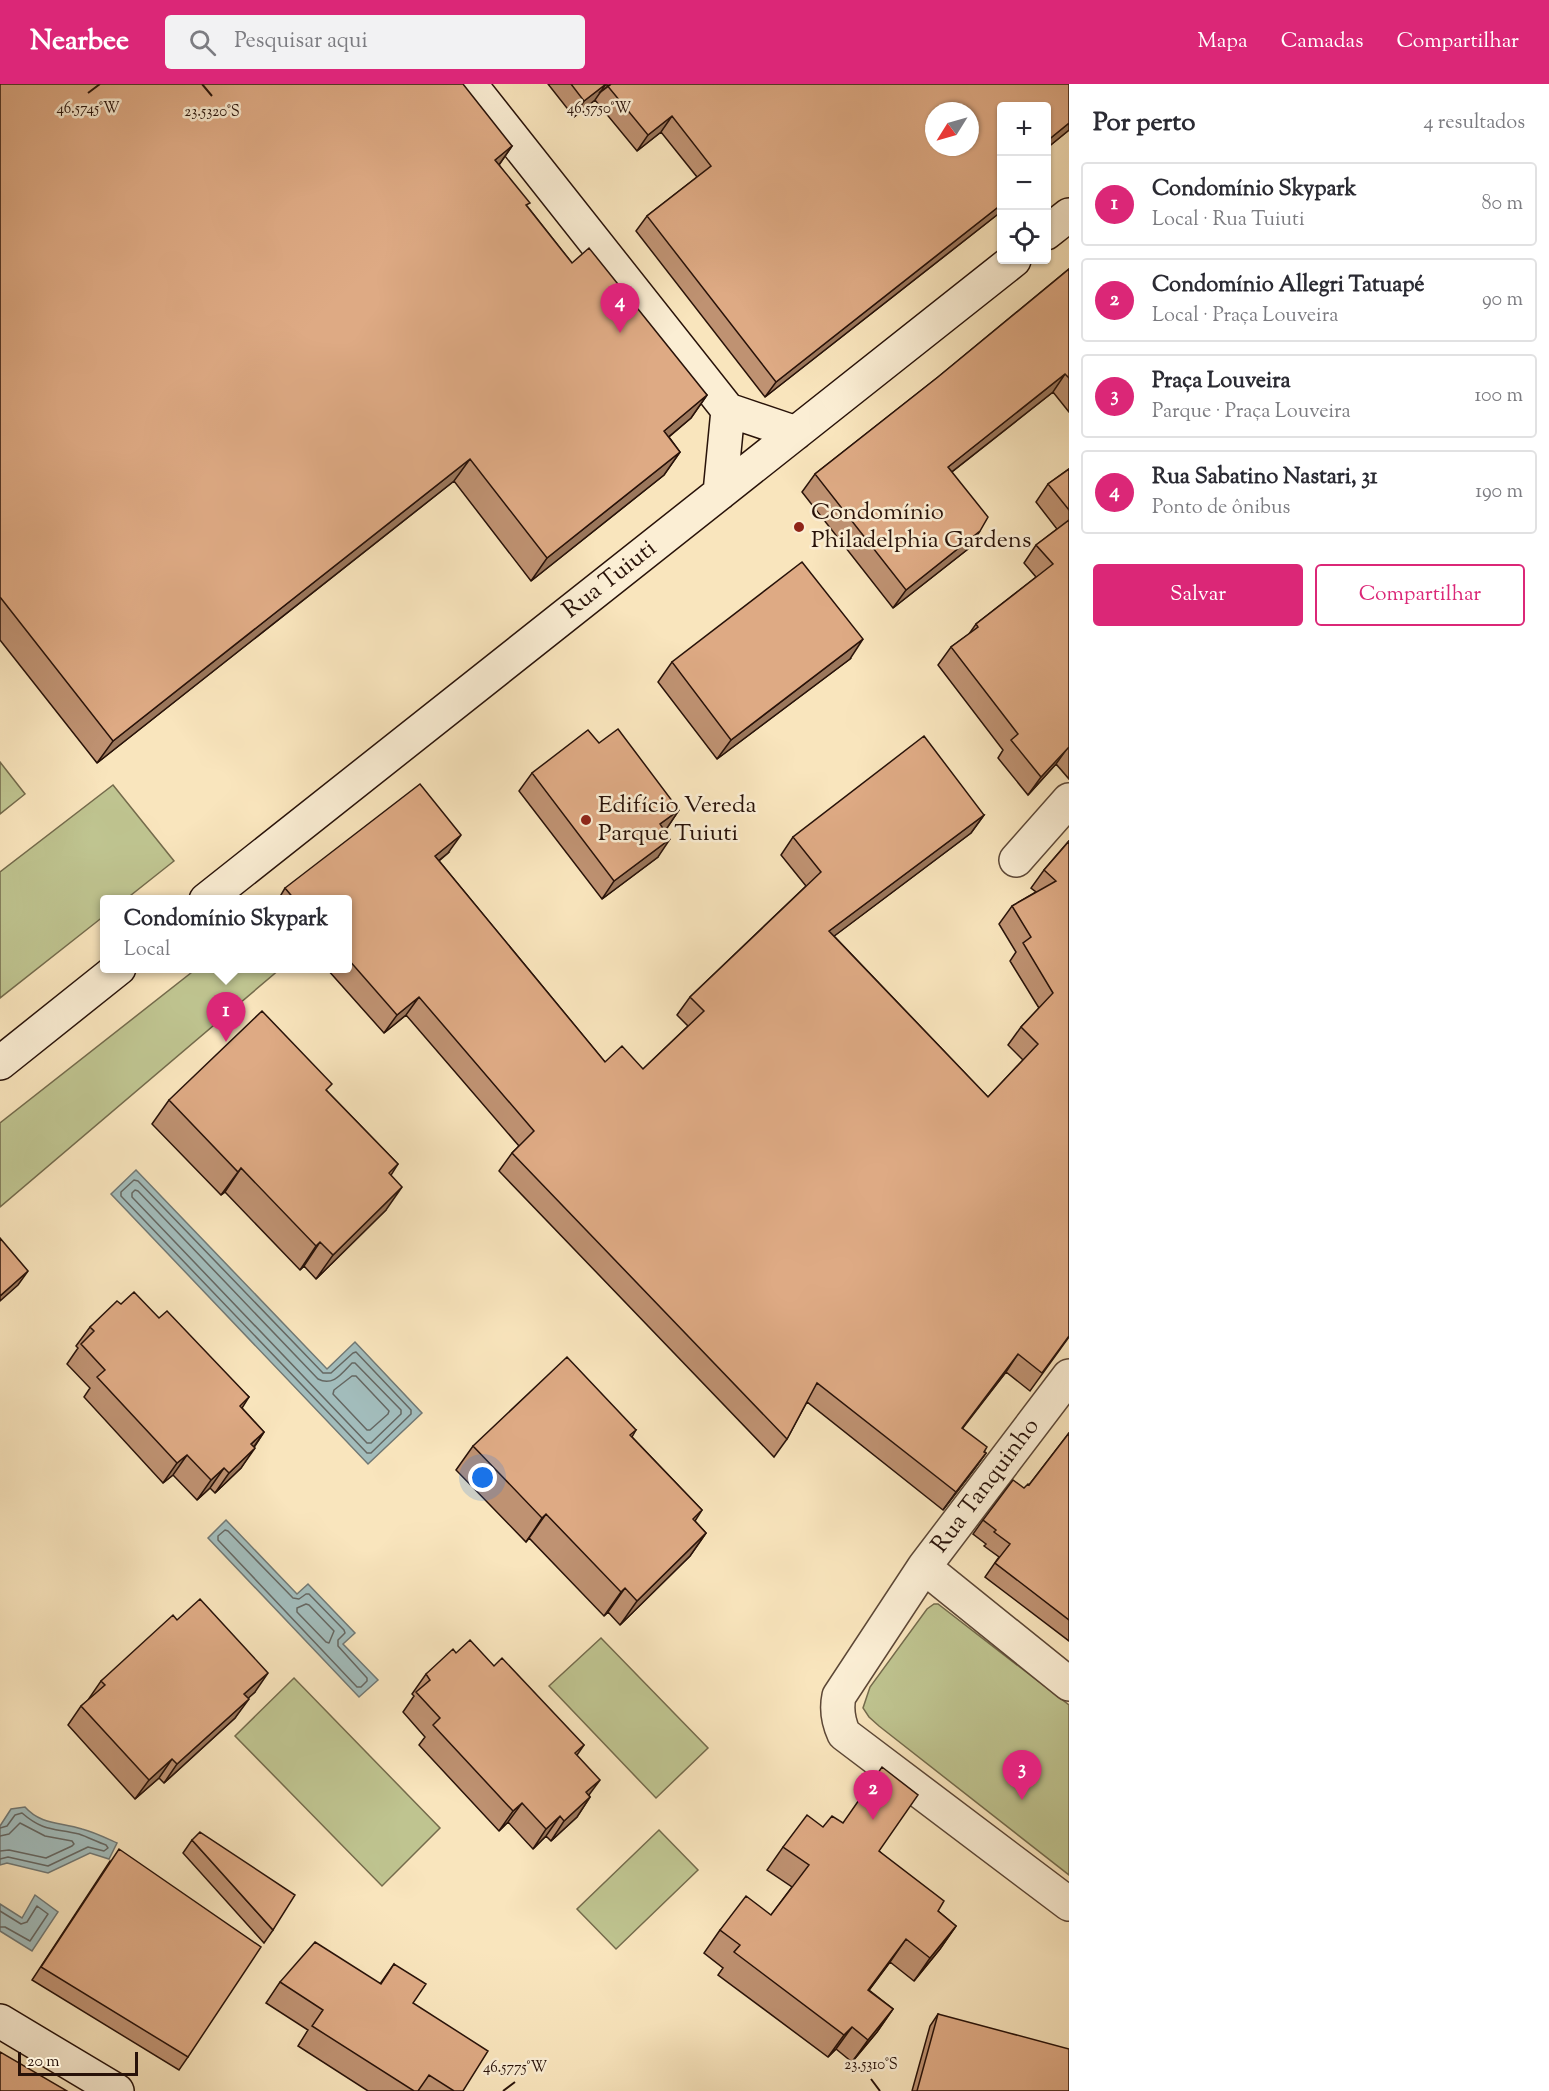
<!DOCTYPE html>
<html lang="pt">
<head>
<meta charset="utf-8">
<style>
  body { margin:0; font-family:"Sorts Mill Goudy",serif; background:#f2f2f3; color:#2b2b33 }
  .controls { position:absolute; right:18px; top:18px; display:grid; overflow:hidden; border-radius:6px; box-shadow:0 2px 4px #0004 }
  .controls button { width:54px; height:54px; display:grid; place-items:center; padding:0; border:0; border-bottom:2px solid #e1e1e2; background:#fff; color:#2b2b33; font:30px sans-serif }
  .compass { position:absolute; left:925px; top:18px; width:54px; height:54px; border-radius:50%; background:#fff; box-shadow:0 2px 4px #0004; rotate:233deg }
  .scale { position:absolute; left:18px; bottom:15px; width:120px; box-sizing:border-box; padding-left:6px; border:3px solid #281209; border-top:0; font-size:16px; line-height:21px; white-space:nowrap; color:#281209; -webkit-text-stroke:4px #fbeed4; paint-order:stroke }
  .you { position:absolute; left:483px; top:1394px; width:21px; height:21px; margin:-15px; border:4px solid #fff; border-radius:50%; background:#1a73e8; box-shadow:0 0 0 9px #1a73e833 }
  .badge { display:grid; place-items:center; width:39px; height:39px; border-radius:50%; background:#db2777; color:#fff; font-size:20px; font-weight:700 }
  .pin { position:absolute; translate:-50% -50px; filter:drop-shadow(0 2px 3px #0008) }
  .pin::after { content:''; position:absolute; top:32px; width:21px; height:18px; background:inherit; clip-path:polygon(0 0,100% 0,50% 100%) }
  .popup { position:absolute; left:100px; top:811px; width:252px; height:78px; box-sizing:border-box; display:grid; place-content:center; border-radius:6px; background:#fff; filter:drop-shadow(0 2px 4px #0005); font-size:20px; white-space:nowrap; color:#7c7c81 }
  .popup b { font-size:22px; color:#2b2b33 }
  .popup::after { content:''; position:absolute; left:50%; top:100%; margin-left:-12px; border:12px solid transparent; border-top-color:#fff }
  .list { margin:0; padding:0; list-style:none }
  h2 { display:flex; justify-content:space-between; align-items:center; height:78px; margin:0; padding:0 24px; font-size:26px }
  h2 small { font-size:20px; font-weight:400; color:#7c7c81 }
  .list li { display:grid; grid-template-columns:39px 1fr auto; gap:18px; align-items:center; box-sizing:border-box; height:84px; margin:0 12px 12px; padding:0 12px; border:2px solid #e1e1e2; border-radius:6px }
  .list b { display:block; font-size:22px; white-space:nowrap }
  .list p { margin:0; font-size:20px; white-space:nowrap; color:#7c7c81 }
  .list em { font-size:20px; font-style:normal; color:#7c7c81 }
  .actions { display:flex; gap:12px; padding:18px 24px }
  .actions a { flex:1; padding:14px 0; border:2px solid #db2777; border-radius:6px; text-align:center; font-size:21px; color:#db2777 }
  .actions .main { background:#db2777; color:#fff }
  .icon { flex:none; width:33px; height:33px; fill:none; stroke:currentColor; stroke-width:2; stroke-linecap:round; stroke-linejoin:round }
  .map { position:relative; flex:none; width:1069px; height:2007px; overflow:hidden }
  header { display:flex; align-items:center; gap:36px; box-sizing:border-box; height:84px; padding:0 30px; background:#db2777; color:#fff }
  header strong { font-size:28px }
  nav { display:flex; gap:33px; margin-inline-start:auto; font-size:21px }
  .search { width:420px; height:54px; background:#f2f2f3; display:flex; align-items:center; gap:15px; box-sizing:border-box; padding:0 21px; border-radius:6px; color:#7c7c81; font-size:22px }
  main { display:flex }
  aside { flex:1; background:#fff }
  .map>svg:first-child { display:block }
  .green { fill:#bfc490; stroke:#746b4c; stroke-width:1.5 }
  .water { fill:#a2bcbb; stroke:#717874; stroke-width:1.5 }
  .lines { fill:none; stroke-linecap:round; stroke-linejoin:round }
  .shore { stroke:#656762; stroke-width:1.5 }
  .street-casing { stroke:#5c4736; stroke-width:36 }
  .secondary-casing { stroke:#281209; stroke-width:36 }
  .street { stroke:#fbeed4; stroke-width:33 }
  .secondary { stroke:#fbeed4; stroke-width:33 }
  .wall { fill:#bf9272; stroke:#281209; stroke-width:1.5 }
  .shaded-wall { fill:#9b775c; stroke:#281209; stroke-width:1.5 }
  .building { fill:#deaa84; stroke:#281209; stroke-width:1.5; fill-rule:evenodd }
  .ticks { fill:none; stroke:#281209; stroke-width:2 }
  .poi-dot { fill:#8f2418; stroke:#fbeed4; stroke-width:2 }
  .labels { text-anchor:middle; dominant-baseline:central; stroke-width:5; stroke-linejoin:round; paint-order:stroke }
  .poi-label { font-size:24px; fill:#281209; stroke:#fbeed4; text-anchor:start }
  .street-label { font-size:24px; fill:#281209; stroke:#fbeed4 }
  .ticks-label { font-size:15px; text-anchor:middle; fill:#281209; stroke:#fbeed4; stroke-width:5; stroke-linejoin:round; paint-order:stroke }
</style>
</head>
<body>
<header>
<strong>Nearbee</strong>
<div class="search"><svg class="icon" aria-label="search" viewBox="0 0 24 24"><circle cx="10" cy="10" r="6"/><path d="M15 15l6 6"/></svg>Pesquisar aqui</div>
<nav><a>Mapa</a><a>Camadas</a><a>Compartilhar</a></nav>
</header>
<main>
<div class="map">
<svg width="1069" height="2007" viewBox="0 0 1069 2007">
  <rect width="100%" height="100%" fill="#f9e5bd"/>
  <filter id="stains"><feTurbulence type="fractalNoise" baseFrequency=".00333" numOctaves="4"/><feColorMatrix values="0 0 0 0 .2 0 0 0 0 .09 0 0 0 0 .02 0 0 0 .5 -.17"/></filter>
  <radialGradient id="worn" r=".72"><stop offset=".6" stop-color="#630" stop-opacity="0"/><stop offset="1" stop-color="#630" stop-opacity=".3"/></radialGradient>
  <path class="green" d="M0 678 25 710 0 730Z
    M113 701 174 777 126 815 104 816V832L0 914V788Z
    M196 885H280L0 1123V1039Z
    M934 1520H938L1069 1621V1791L879 1642 869 1633 863 1624 870 1603 927 1525Z
    M601 1554 708 1664 656 1714 549 1602Z
    M294 1594 440 1744 382 1802 235 1652Z
    M659 1746 698 1786 616 1865 577 1825Z"/>
  <path class="water" d="M136 1086 327 1285 355 1258 422 1329 368 1380 111 1110Z
    M226 1436 297 1510 308 1500 355 1549 343 1560 378 1596 359 1613 208 1454Z
    M25 1723C41 1741 60 1738 82 1745 94 1748 106 1754 117 1759L109 1775 90 1769 48 1789 7 1779 0 1781V1742L11 1725Z
    M35 1811 58 1828 32 1867 0 1847V1820L22 1834Z"/>
  <g class="lines">
    <path class="shore" d="M134 1096 138 1097 323 1289H331L353 1269 356 1268 411 1326V1330L371 1369H367L121 1112V1108Z
      M135 1106 138 1107 318 1295C333 1303 342 1289 352 1279H355L401 1326V1330L371 1359H367L132 1113V1109Z
      M352 1292H356L389 1327 388 1330 370 1346H367L333 1310 334 1306Z
      M225 1446 228 1447 293 1514 299 1515 306 1510H309L344 1546 345 1549 338 1556V1562L367 1594V1597L361 1603H357L218 1456V1452Z
      M306 1520 309 1521 334 1547 329 1559 326 1558 297 1528V1524Z
      M0 1744 7 1742 15 1731 22 1729C44 1748 54 1744 79 1750 88 1753 97 1758 106 1761L108 1764 104 1767 88 1763 48 1782 8 1773 0 1775
      M0 1752 9 1750 20 1739 45 1752 72 1757 74 1760 72 1762 46 1774 9 1766 0 1767
      M0 1827 21 1840 27 1838 37 1822 48 1830 30 1857 5 1843H0"/>
    <defs>
      <path id="street" d="M1016 776 1069 716
        M924 1483 1069 1292
        M1069 1600 924 1483 839 1612C836 1626 838 1637 844 1650L1069 1820"/>
      <path id="secondary" d="M470 0 728 326 796 349
        M1046 149 1069 131
        M720 409 728 326
        M206 816 1014 176
        M0 979 119 884
        M0 1937 117 2007"/>
    </defs>
    <use href="#street" class="street-casing"/>
    <use href="#secondary" class="secondary-casing"/>
    <use href="#street" class="street"/>
    <use href="#secondary" class="secondary"/>
  </g>
  <path class="wall" d="M0 0 512 62 499 81 527 122 572 179 707 311 691 334 669 353 680 368 664 391 531 497 454 397 97 679 0 556Z
    M548 0H1069V46L1047 64V22H1002V127L765 313 636 147 647 132 697 93 661 48 637 67 595 16 574 33Z
    M1069 185V328L1053 308 952 388 968 465 893 524 802 408 815 390 938 293Z
    M1069 385V695L1056 680 1028 711 998 674 1003 666 938 581 951 563 969 550 976 540 1036 493 1024 479 1036 461 1057 445 1036 418 1048 400Z
    M850 575 717 675 658 598 672 578Z
    M599 659 679 726 667 744 664 746 658 773 602 815 519 707 532 689Z
    M984 731 971 749 834 852 988 1013 1023 976 1008 961 1021 943 1039 924 1010 877 1016 868 999 840 1012 822 1036 808 1031 804 1044 786 1069 757V1253L1030 1307 1006 1288 962 1344 986 1369 943 1426 807 1318 787 1355 774 1373 499 1087 512 1069 519 1062 406 931 384 949 327 885H348V816H278L285 804 448 769 439 777 605 978 643 985 688 942 677 931 690 913 806 802 781 771 793 753Z
    M327 1007 398 1080 391 1091 386 1126 316 1195 304 1182 300 1186 225 1108 221 1111 152 1040 169 1016Z
    M121 1220 159 1234 249 1313 242 1324 264 1348 241 1384 215 1409 210 1404 197 1416 173 1391 163 1399 84 1313 90 1304 67 1280 78 1264 76 1262 90 1243Z
    M636 1346 632 1353 702 1426 695 1437 706 1449 690 1472 620 1541 608 1528 604 1532 529 1454 526 1458 456 1386 473 1362Z
    M1069 1349V1557L985 1493 999 1473 984 1462 986 1460 973 1450 983 1436 1029 1401Z
    M177 1536 255 1608 248 1614 235 1634 164 1699 159 1694 135 1715 68 1641 81 1622 88 1616 101 1597Z
    M456 1569 494 1582 584 1661 577 1671 589 1711 590 1713 577 1733 551 1757 546 1752 533 1765 508 1738 499 1747 419 1661 425 1653 403 1628 414 1612 412 1610 426 1590Z
    M823 1743 879 1767 938 1827 956 1842 940 1865 914 1897 890 1878 869 1906 893 1925 877 1948 852 1978 836 1965 828 1973 718 1891 723 1884 704 1869 720 1846 771 1831 792 1803 767 1786 783 1763Z
    M192 1756 273 1846 264 1859 183 1769Z
    M110 1777 188 1973 179 1986 32 1896Z
    M394 1880 413 1919 463 2007H368L298 1962 308 1946 266 1919 280 1898 380 1900Z
    M938 1930 1069 2007H912L930 1942Z"/>
  <path class="shaded-wall" d="M606 0 595 16 574 33 584 17Z
    M672 32 661 48 637 67 648 51Z
    M1069 39V46L1047 64V57Z
    M512 62 496 85 495 76Z
    M1002 120V127L765 313 776 298Z
    M1065 290 1053 308 935 401 948 383Z
    M707 311 691 334 648 370 664 347Z
    M680 368 664 391 531 497 547 474Z
    M470 375 454 397 97 679 113 657Z
    M980 447 968 465 893 524 906 506Z
    M863 555 850 575 717 675 731 656Z
    M1069 662 1056 680 1028 711 1041 693Z
    M679 726 667 744 647 758 660 740Z
    M984 731 971 749 817 865 829 847Z
    M461 751 448 769 422 790 435 772Z
    M670 755 658 773 602 815 614 797Z
    M419 913 406 931 384 949 397 931Z
    M241 1084 225 1108 221 1111 238 1088Z
    M402 1103 386 1126 316 1195 333 1171Z
    M320 1158 304 1182 300 1186 316 1162Z
    M28 1187 18 1201 0 1217V1212Z
    M1018 1270 1006 1288 949 1362 962 1344Z
    M264 1348 251 1367V1360Z
    M255 1364 241 1384 215 1409 229 1389Z
    M986 1369 973 1387 943 1426 956 1408Z
    M187 1371 173 1391 163 1399 177 1379Z
    M224 1384 210 1404 197 1416 211 1396Z
    M546 1430 529 1454 526 1458 542 1434Z
    M706 1449 690 1472 620 1541 637 1517Z
    M625 1504 608 1528 604 1532 621 1508Z
    M268 1589 255 1608 231 1630 244 1610Z
    M249 1615 235 1634 164 1699 177 1680Z
    M172 1675 159 1694 135 1715 149 1696Z
    M600 1696 586 1715V1708Z
    M590 1713 577 1733 551 1757 564 1737Z
    M522 1719 508 1738 499 1747 513 1727Z
    M560 1732 546 1752 533 1765 546 1745Z
    M956 1842 940 1865 914 1897 930 1874Z
    M906 1855 890 1878 852 1929 868 1906Z
    M893 1925 877 1948 852 1978 868 1956Z
    M852 1943 836 1965 828 1973 844 1951Z"/>
  <path class="building" d="M0 0H463L512 62 495 76 530 119 526 121 572 179 589 164 707 311 664 347 680 368 547 474 470 375 113 657 0 513Z
    M571 0H1069V39L1047 57V22H1002V120L776 298 647 132 711 82 672 32 648 51 606 0 584 17ZM934 27H970V63H934Z
    M1069 185V294L1065 290 948 383 988 433 980 447 906 506 815 390 938 293Z
    M1069 385V426L1048 400Z
    M1069 436V663L1041 693 1011 656 1018 650 951 563 978 543 976 540 1053 480 1036 461Z
    M802 478 863 555 731 656 672 578Z
    M618 645 679 726 660 740 670 755 614 797 532 689 588 646 599 659Z
    M924 652 984 731 829 847 988 1013 1038 960 1021 943 1053 909 1023 859 1031 853 1012 822 1056 797 1044 786 1069 757V1252L1042 1289 1018 1270 962 1344 987 1363 984 1368 986 1369 956 1408 817 1299 787 1355 512 1069 534 1047 419 913 397 931 348 875V816H295L285 804 420 700 461 751 435 772 605 978 622 962 643 985 704 927 690 913 821 788 793 753Z
    M262 927 332 1000 326 1006 398 1080 389 1089 402 1103 333 1171 320 1158 316 1162 241 1084 238 1088 169 1016Z
    M0 1154 28 1187 0 1212Z
    M134 1208 159 1234 167 1227 249 1313 240 1322 264 1348 251 1360 255 1364 229 1389 224 1384 211 1396 187 1371 177 1379 97 1293 105 1286 81 1260 94 1247 90 1243 117 1217 121 1220Z
    M567 1273 636 1346 630 1351 702 1426 693 1435 706 1449 637 1517 625 1504 621 1508 546 1430 542 1434 473 1362Z
    M1069 1349V1536L995 1479 1010 1460 994 1448 996 1446 983 1436 1013 1396 1024 1404 1028 1400 1029 1401Z
    M200 1515 268 1589 244 1610 249 1615 177 1680 172 1675 149 1696 81 1622 105 1601 101 1597 173 1531 177 1536Z
    M470 1556 494 1582 502 1574 584 1661 575 1669 600 1696 586 1708 590 1713 564 1737 560 1732 546 1745 522 1719 513 1727 433 1641 440 1634 416 1608 430 1596 426 1590 453 1565 456 1569Z
    M882 1683 918 1711 879 1767 944 1817 938 1827 956 1842 930 1874 906 1855 868 1906 893 1925 868 1956 852 1943 844 1951 734 1868 740 1861 720 1846 746 1812 771 1831 809 1781 783 1763 807 1731 823 1743 832 1732 843 1739Z
    M200 1748 295 1811 273 1846 192 1756Z
    M119 1765 261 1863 188 1973 41 1883Z
    M315 1858 381 1900 394 1880 426 1900 413 1919 488 1967 463 2007H454L429 1991 418 2007H414L312 1942 323 1926 280 1898Z
    M938 1930 1069 1965V2007H917Z
    M0 1968 67 2007H0Z"/>
  <path class="ticks" d="M202 0 212 12M88 9 100 0M599 9 611 0M871 1995 880 2007M503 2007 515 1998"/>
  <g class="poi-dot">
    <circle cx="799" cy="443" r="6"/>
    <circle cx="586" cy="736" r="6"/>
  </g>
  <g class="labels">
    <g class="poi-label">
      <text x="811" y="429">Condomínio<tspan x="811" dy="28">Philadelphia Gardens</tspan></text>
      <text x="598" y="722">Edifício Vereda<tspan x="598" dy="28">Parque Tuiuti</tspan></text>
    </g>
    <g class="street-label">
      <text transform="translate(610 496) rotate(-38)">Rua Tuiuti</text>
      <text transform="translate(986 1402) rotate(-53)">Rua Tanquinho</text>
    </g>
  </g>
  <g class="ticks-label">
    <text x="88" y="29">46.5745°W</text>
    <text x="599" y="29">46.5750°W</text>
    <text x="212" y="32">23.5320°S</text>
    <text x="871" y="1985">23.5310°S</text>
    <text x="515" y="1988">46.5775°W</text>
  </g>
  <rect width="100%" height="100%" filter="url(#stains)"/>
  <rect width="100%" height="100%" fill="url(#worn)"/>
</svg>
<div class="controls">
<button>+</button>
<button>−</button>
<button><svg class="icon" aria-label="locate" viewBox="0 0 24 24"><circle cx="12" cy="12" r="6"/><path d="M12 2v4M12 18v4M2 12h4M18 12h4"/></svg></button>
</div>
<svg class="compass" viewBox="-18 -18 36 36"><path d="M0-13l5 13h-10z" fill="#e53935"/><path d="M0 13l5-13h-10z" fill="#7c7c81"/></svg>
<div class="scale">20 m</div>
<div class="you"></div>
<div class="pin badge" style="left:226px;top:958px">1</div>
<div class="popup"><b>Condomínio Skypark</b>Local</div>
<div class="pin badge" style="left:873px;top:1736px">2</div>
<div class="pin badge" style="left:1022px;top:1716px">3</div>
<div class="pin badge" style="left:620px;top:249px">4</div>
</div>
<aside>
<h2>Por perto<small>4 resultados</small></h2>
<ul class="list">
<li><span class="badge">1</span><div><b>Condomínio Skypark</b><p>Local · Rua Tuiuti</p></div><em>80 m</em></li>
<li><span class="badge">2</span><div><b>Condomínio Allegri Tatuapé</b><p>Local · Praça Louveira</p></div><em>90 m</em></li>
<li><span class="badge">3</span><div><b>Praça Louveira</b><p>Parque · Praça Louveira</p></div><em>100 m</em></li>
<li><span class="badge">4</span><div><b>Rua Sabatino Nastari, 31</b><p>Ponto de ônibus</p></div><em>190 m</em></li>
</ul>
<div class="actions"><a class="main">Salvar</a><a>Compartilhar</a></div>
</aside>
</main>
</body>
</html>
